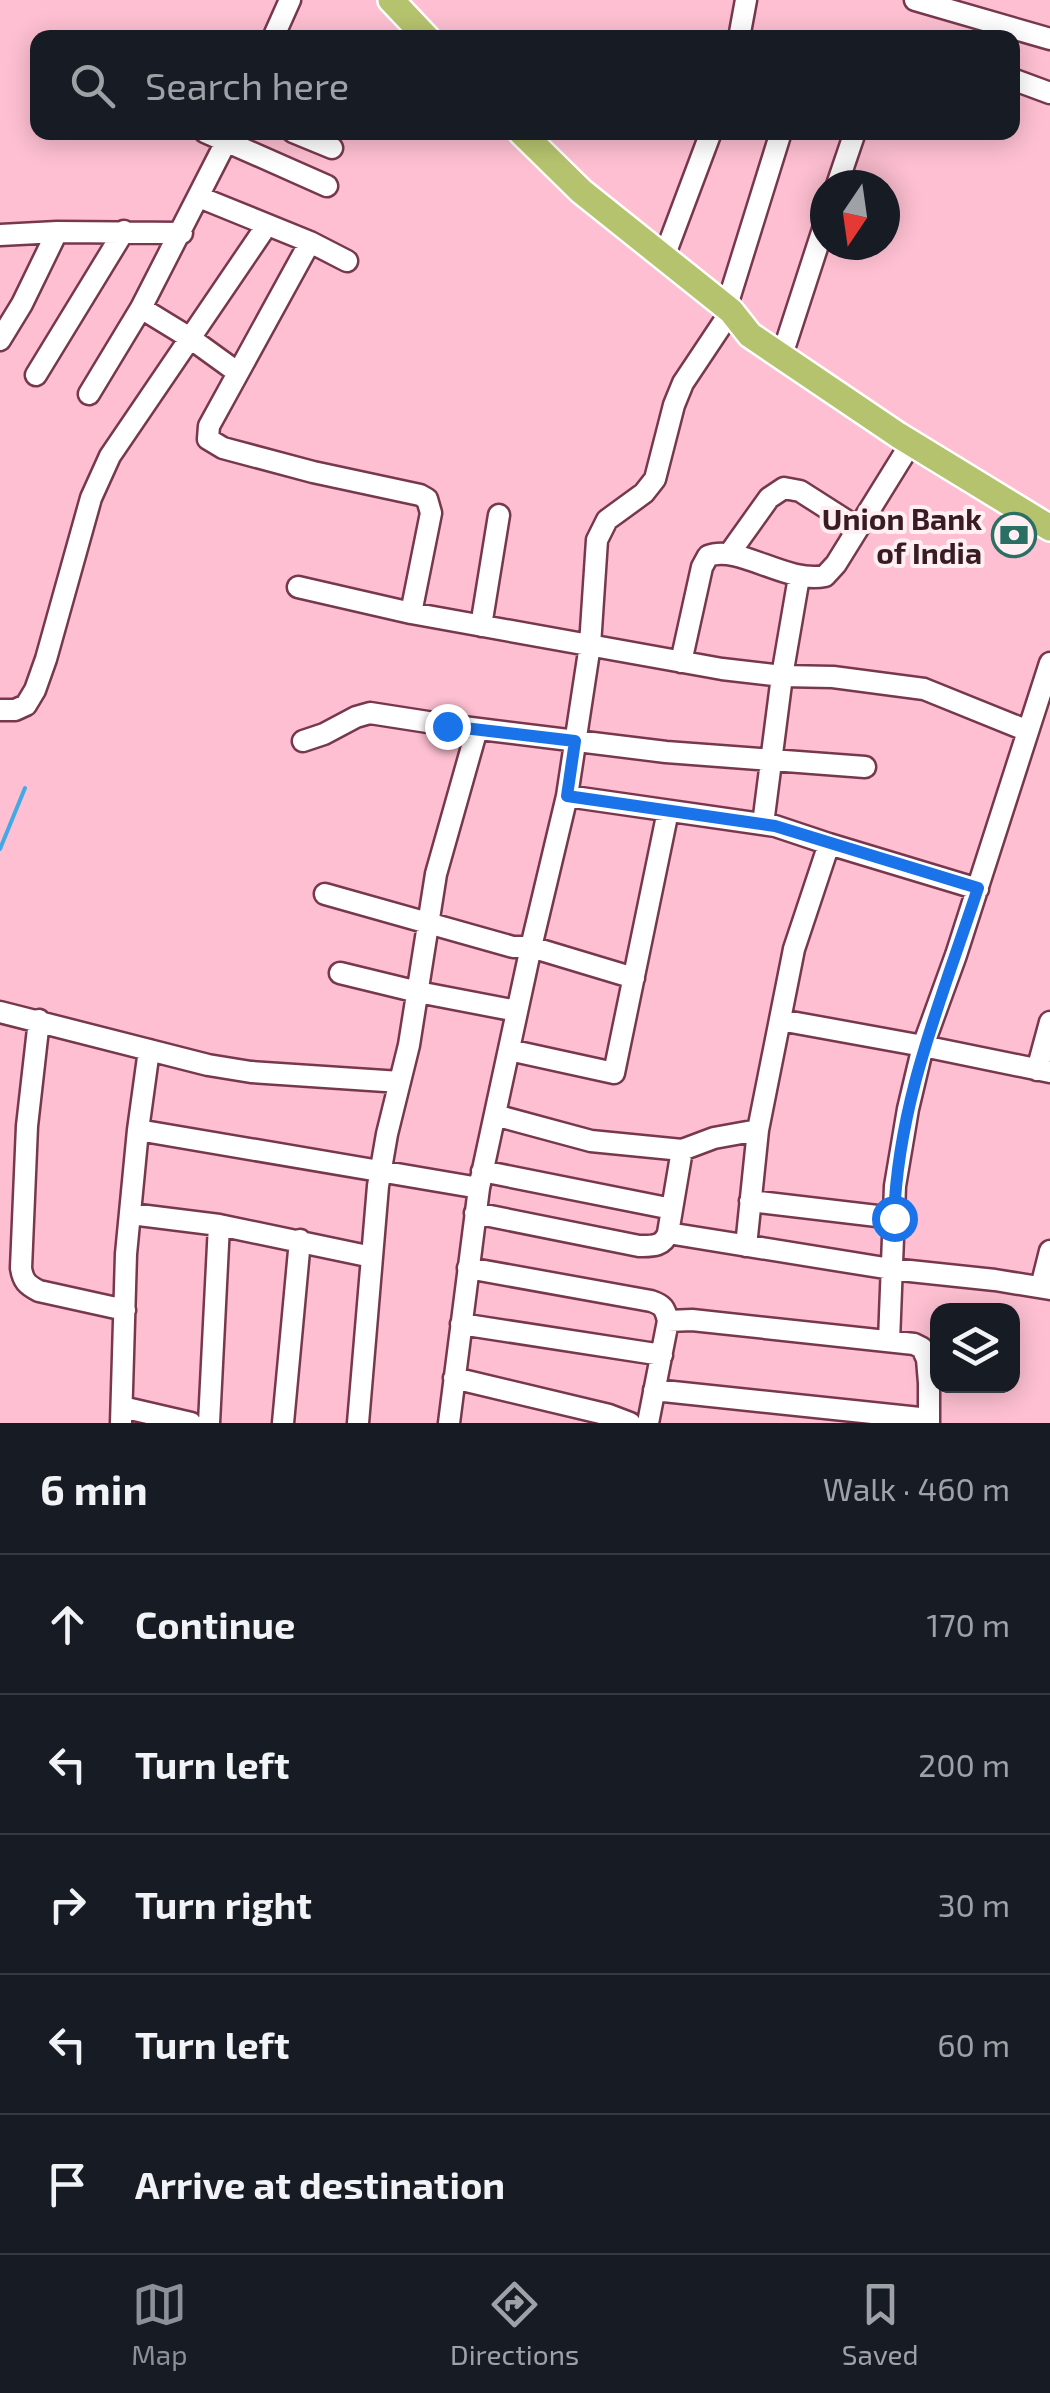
<!DOCTYPE html>
<html lang="en">
<head>
<meta charset="utf-8">
<style>
  body { margin:0; font-family:"Exo 2",sans-serif; background:#20242c; color:#f1f3f6 }
  .controls { position:absolute; right:30px; bottom:30px; display:grid; overflow:hidden; border-radius:20px; box-shadow:0 5px 25px #0003 }
  .controls button { width:90px; height:90px; display:grid; place-items:center; padding:0; border:0; border-bottom:2px solid #363941; background:#171b24; color:#f1f3f6; font:50px sans-serif }
  .compass { position:absolute; left:810px; top:170px; width:90px; height:90px; border-radius:50%; background:#171b24; box-shadow:0 5px 25px #0003; rotate:193deg }
  .stop { position:absolute; width:30px; height:30px; margin:-22px; border:8px solid #1a73e8; border-radius:50%; background:#fff }
  .stop.end { background:#1a73e8; border-color:#fff; box-shadow:0 2px 10px #0008 }
  .list { margin:0; padding:0; list-style:none }
  h2 { display:flex; justify-content:space-between; align-items:center; height:130px; margin:0; padding:0 40px; font-size:42px }
  h2 small { font-size:32px; font-weight:400; color:#9ea1a6 }
  .list li { display:grid; grid-template-columns:65px 1fr auto; gap:30px; align-items:center; box-sizing:border-box; height:140px; padding:0 40px; border-top:2px solid #363941 }
  .list b { display:block; font-size:38px; white-space:nowrap }
  .list em { font-size:32px; font-style:normal; color:#9ea1a6 }
  .icon { flex:none; width:55px; height:55px; fill:none; stroke:currentColor; stroke-width:2; stroke-linecap:round; stroke-linejoin:round }
  .map { position:relative; flex:none; width:1050px; height:1423px; overflow:hidden }
  .search { position:absolute; background:#171b24; box-shadow:0 5px 25px #0003; left:30px; right:30px; top:30px; height:110px; display:flex; align-items:center; gap:25px; box-sizing:border-box; padding:0 35px; border-radius:20px; color:#9ea1a6; font-size:38px }
  .sheet { height:830px; background:#171b24 }
  nav { display:flex; justify-content:space-around; align-items:center; box-sizing:border-box; height:140px; border-top:2px solid #363941; background:#171b24; font-size:28px; color:#9ea1a6 }
  nav a { display:grid; justify-items:center; gap:5px }
  nav .on { color:#8c9099 }
  .map>svg:first-child { display:block }
  .lines { fill:none; stroke-linecap:round; stroke-linejoin:round }
  .stream { stroke:#42a9e7; stroke-width:4 }
  .minor-casing { stroke:#77384e; stroke-width:25 }
  .major-casing { stroke:#fff; stroke-width:30 }
  .minor { stroke:#fff; stroke-width:20 }
  .major { stroke:#b6c36e; stroke-width:25 }
  .route { stroke:#1a73e8; stroke-width:12 }
  .labels { text-anchor:middle; dominant-baseline:central; stroke-width:8; stroke-linejoin:round; paint-order:stroke }
  .poi-label { font-size:30px; font-weight:bold; fill:#381b25; stroke:#ffeff3; text-anchor:end }
</style>
</head>
<body>
<div class="map">
<svg width="1050" height="1423" viewBox="0 0 1050 1423">
  <rect width="100%" height="100%" fill="#fdbfd1"/>
  <g class="lines">
    <path class="stream" d="M0 849 25 788"/>
    <defs>
      <path id="minor" d="M915 0 1050 39
        M273 38 290 0
        M739 38 746 0
        M1012 79 1050 93
        M205 132 327 186
        M293 132 332 148
        M837 185 855 132
        M199 197 310 242 347 261
        M0 235 57 232 182 233
        M310 242 209 426 208 439 223 448 313 472 420 495 427 499 431 513 411 613
        M667 249 711 132
        M729 299 781 132
        M141 308 190 338 237 372
        M0 340 22 304 57 232
        M786 343 825 223
        M36 375 124 231
        M89 394 141 308 231 132
        M729 554 769 498 784 488 800 491 858 528
        M298 587 411 613 722 669 782 676 833 677 924 689 1028 731
        M481 626 499 515
        M681 662 702 567 708 556C739 544 786 584 825 576L836 564 911 443
        M0 710H15L26 705 35 690 46 659 91 498 110 456 267 225
        M303 741 324 734 356 717 370 713 447 725 666 752 865 767
        M567 796 775 826 829 844 794 949 758 1130 746 1246
        M763 824 782 676 799 577
        M829 844 978 889
        M325 894 513 947H531L634 978
        M340 973 418 992 517 1011
        M0 1012 208 1065 251 1072 400 1082
        M39 1020 27 1126 21 1268C23 1281 27 1285 39 1291L125 1310
        M780 1020 923 1046 1050 1072
        M509 1050 614 1073 668 811
        M1037 1070 1050 1022
        M495 1115 591 1141 682 1150 714 1138 758 1130
        M138 1130 479 1188
        M482 1171 672 1209
        M750 1201 894 1218
        M475 1213 639 1246C652 1246 663 1247 668 1233L682 1150
        M131 1214 219 1225 372 1257
        M668 1233 891 1269 995 1280 1050 1289
        M468 1268 651 1301C663 1305 665 1308 668 1321L648 1423
        M1041 1287 1050 1251
        M668 1321 692 1320 914 1344 922 1348 927 1359 929 1383V1423
        M461 1324 662 1355
        M889 1341 895 1186 908 1109 923 1046 956 955 1050 663
        M454 1378 609 1415 630 1423
        M654 1390 929 1419
        M122 1407 191 1423
        M121 1423 126 1254 138 1130 149 1050
        M209 1423 219 1225
        M283 1423 300 1240
        M358 1423 378 1186 387 1134 409 1045 436 874 477 729
        M449 1423 479 1188 531 947 567 796 590 645 597 540 607 520 644 493 655 479 674 405 683 383 731 311"/>
      <path id="major" d="M391 0 427 38
        M521 132 581 191 731 311 750 335 898 435 1050 528"/>
    </defs>
    <use href="#minor" class="minor-casing"/>
    <use href="#major" class="major-casing"/>
    <use href="#minor" class="minor"/>
    <use href="#major" class="major"/>
  </g>
  <g class="lines">
    <path class="route" d="M447 726 575 741 567 796 775 826 978 888C942 998 898 1101 894 1218"/>
  </g>
  <defs>
    <symbol id="bank-ring" viewBox="-11 -11 22 22"><circle r="9.5" fill="#ffeff3" stroke="#2a6f63" stroke-width="1.5"/><path d="M-6-4H6V4H-6ZM0-2.3a2.3 2.3 0 1 0 0 4.6a2.3 2.3 0 1 0 0-4.6Z" fill="#2a6f63"/></symbol>
  </defs>
  <g fill-rule="evenodd">
    <use href="#bank-ring" x="989" y="510" width="50" height="50"/>
  </g>
  <g class="labels">
    <g class="poi-label">
      <text x="982" y="518">Union Bank<tspan x="982" dy="34">of India</tspan></text>
    </g>
  </g>
</svg>
<div class="controls">
<button><svg class="icon" aria-label="layers" viewBox="0 0 24 24"><path d="M12 4l9 5-9 5-9-5zM3 14l9 5 9-5"/></svg></button>
</div>
<svg class="compass" viewBox="-18 -18 36 36"><path d="M0-13l5 13h-10z" fill="#e53935"/><path d="M0 13l5-13h-10z" fill="#9ea1a6"/></svg>
<div class="stop" style="left:894px;top:1218px"></div>
<div class="stop end" style="left:447px;top:726px"></div>
<div class="search"><svg class="icon" aria-label="search" viewBox="0 0 24 24"><circle cx="10" cy="10" r="6"/><path d="M15 15l6 6"/></svg>Search here</div>
</div>
<section class="sheet">
<h2>6 min<small>Walk · 460 m</small></h2>
<ul class="list">
<li><svg class="icon" aria-label="ahead" viewBox="0 0 24 24"><path d="M12 20V5M6 11l6-6 6 6"/></svg><div><b>Continue</b></div><em>170 m</em></li>
<li><svg class="icon" aria-label="left" viewBox="0 0 24 24"><path d="M17 20v-9H6M10 6l-5 5 5 5"/></svg><div><b>Turn left</b></div><em>200 m</em></li>
<li><svg class="icon" aria-label="right" viewBox="0 0 24 24"><path d="M7 20v-9h11M14 6l5 5-5 5"/></svg><div><b>Turn right</b></div><em>30 m</em></li>
<li><svg class="icon" aria-label="left" viewBox="0 0 24 24"><path d="M17 20v-9H6M10 6l-5 5 5 5"/></svg><div><b>Turn left</b></div><em>60 m</em></li>
<li><svg class="icon" aria-label="arrive" viewBox="0 0 24 24"><path d="M6 21V4h12l-3 4 3 4H6"/></svg><div><b>Arrive at destination</b></div></li>
</ul>
</section>
<nav>
<a class="on"><svg class="icon" aria-label="map" viewBox="0 0 24 24"><path d="M3 6l6-2 6 2 6-2v14l-6 2-6-2-6 2zM9 4v14M15 6v14"/></svg>Map</a>
<a><svg class="icon" aria-label="directions" viewBox="0 0 24 24"><path d="M12 3l9 9-9 9-9-9zM9 14v-3h6M13 9l2 2-2 2"/></svg>Directions</a>
<a><svg class="icon" aria-label="saved" viewBox="0 0 24 24"><path d="M7 4h10v16l-5-4-5 4z"/></svg>Saved</a>
</nav>
</body>
</html>
